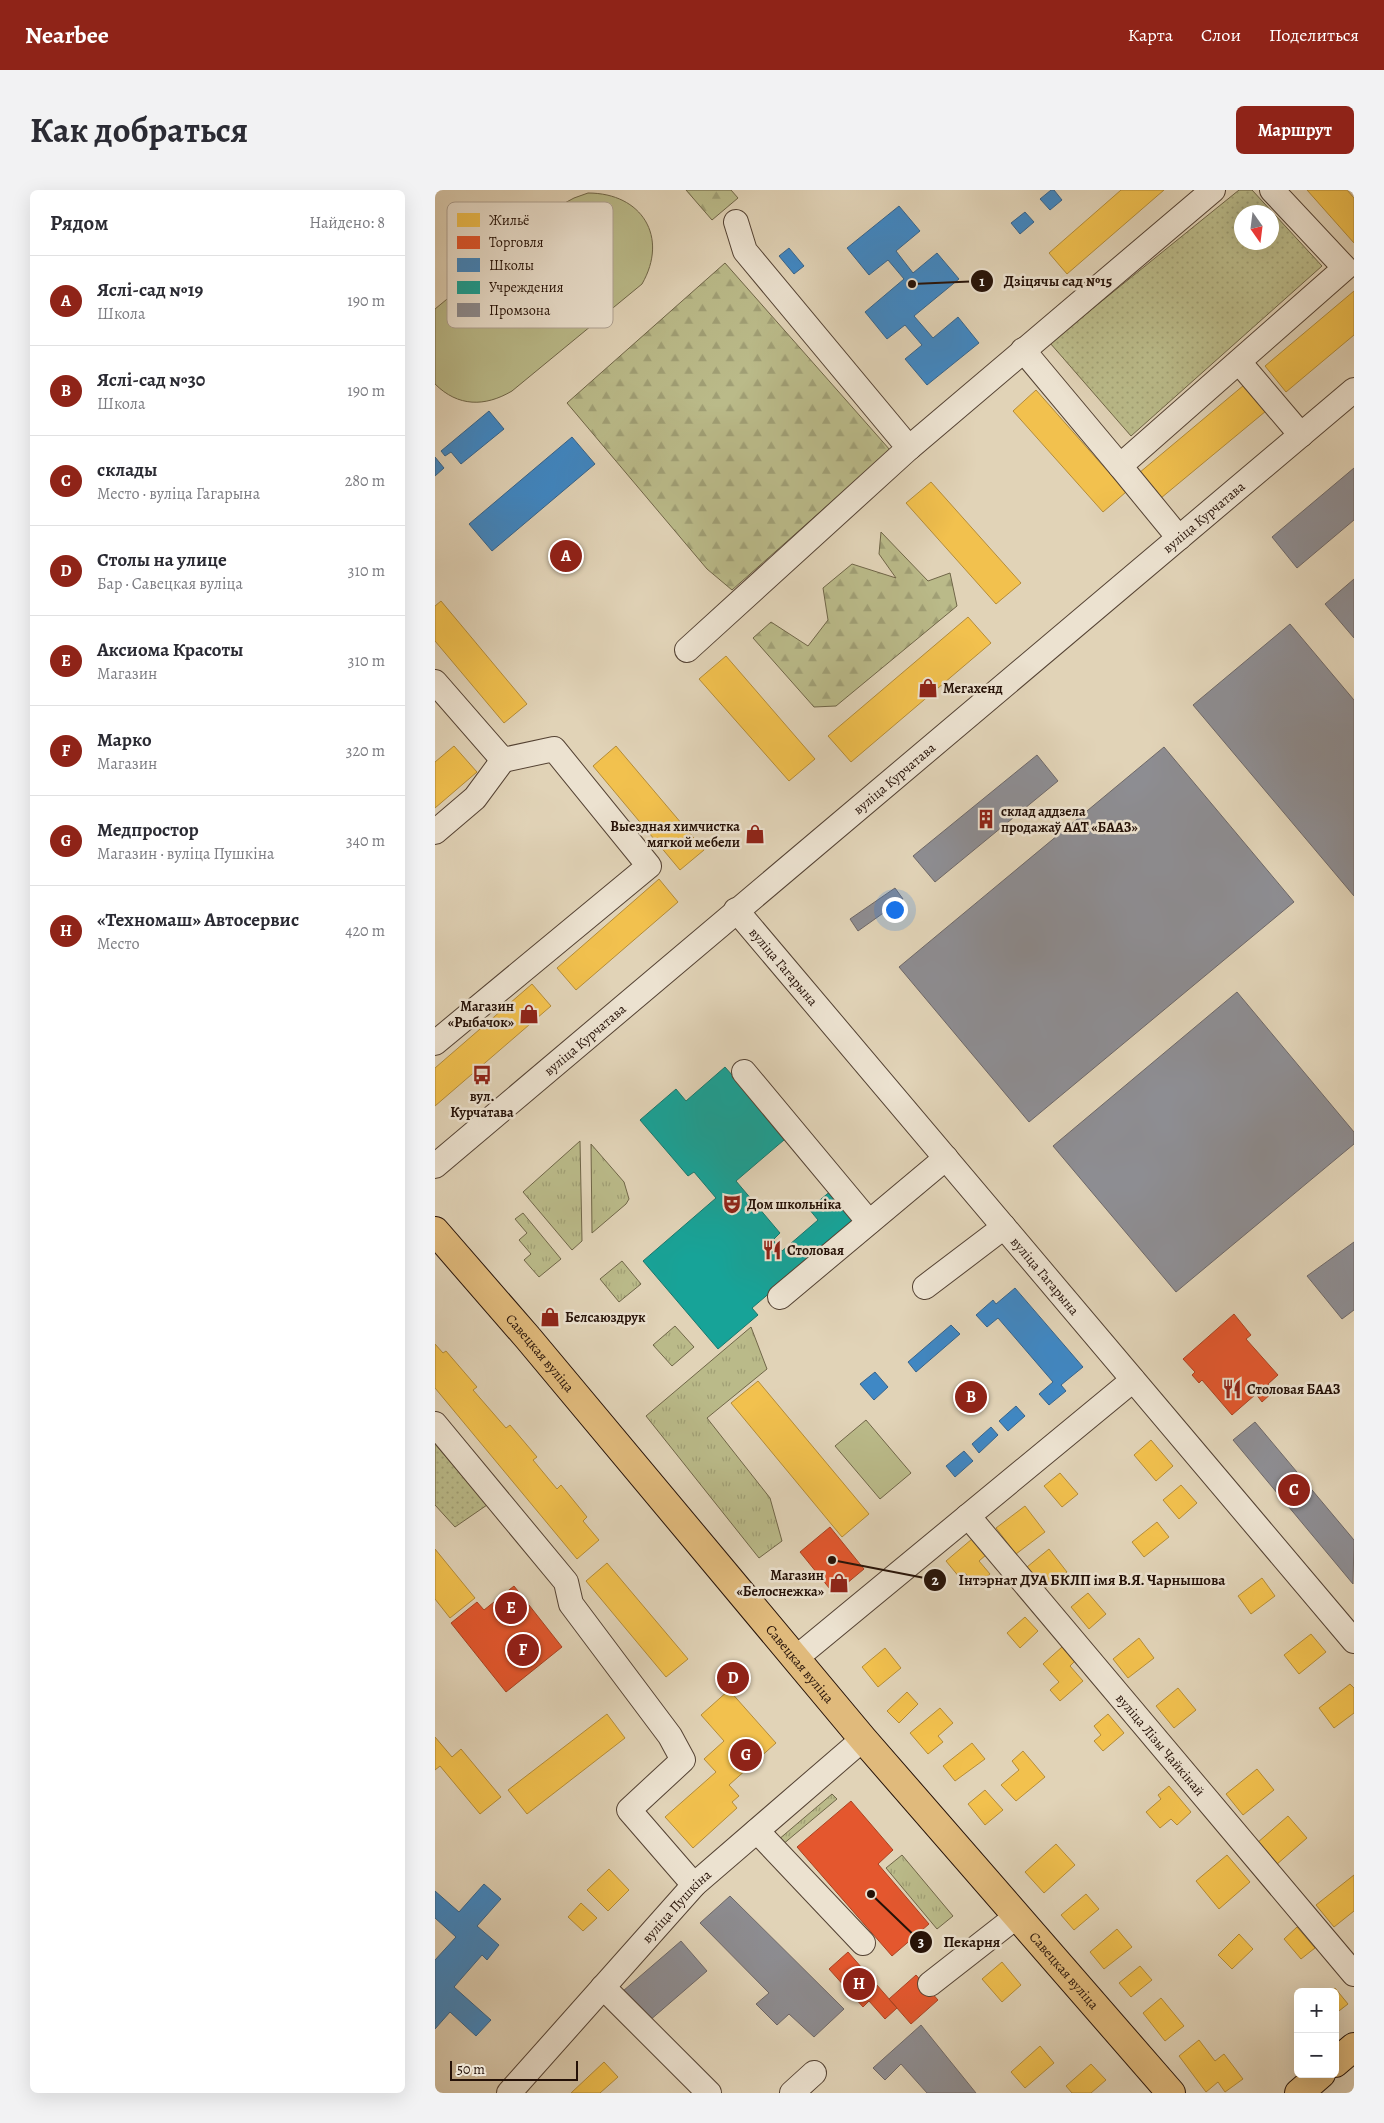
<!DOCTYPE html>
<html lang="ru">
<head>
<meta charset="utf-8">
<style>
  body { margin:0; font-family:Alegreya,serif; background:#f2f2f3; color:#2b2b33 }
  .controls { position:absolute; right:15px; bottom:15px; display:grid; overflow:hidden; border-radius:8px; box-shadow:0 5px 20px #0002 }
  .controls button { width:45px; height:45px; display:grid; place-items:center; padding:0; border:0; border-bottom:1px solid #e1e1e2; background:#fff; color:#2b2b33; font:25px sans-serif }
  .compass { position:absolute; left:799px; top:15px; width:45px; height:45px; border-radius:50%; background:#fff; box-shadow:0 5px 20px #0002; rotate:166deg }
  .scale { position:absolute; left:15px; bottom:12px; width:128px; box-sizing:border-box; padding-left:5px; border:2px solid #251107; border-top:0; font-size:14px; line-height:18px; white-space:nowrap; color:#251107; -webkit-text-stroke:4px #ece2d0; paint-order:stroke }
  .you { position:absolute; left:459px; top:719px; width:18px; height:18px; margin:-12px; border:4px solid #fff; border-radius:50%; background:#1a73e8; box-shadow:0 0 0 8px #1a73e833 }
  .badge { display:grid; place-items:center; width:32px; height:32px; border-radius:50%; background:#8f2418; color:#fff; font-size:16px; font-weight:700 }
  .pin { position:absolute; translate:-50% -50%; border:2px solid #fff; box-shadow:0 1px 5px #0006 }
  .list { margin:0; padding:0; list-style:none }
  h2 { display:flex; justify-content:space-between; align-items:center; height:65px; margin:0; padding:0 20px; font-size:21px }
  h2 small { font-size:16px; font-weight:400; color:#7c7c81 }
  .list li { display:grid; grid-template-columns:32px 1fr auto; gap:15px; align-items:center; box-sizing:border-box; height:90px; padding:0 20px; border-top:1px solid #e1e1e2 }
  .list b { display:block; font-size:19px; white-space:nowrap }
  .list p { margin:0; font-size:16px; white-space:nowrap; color:#7c7c81 }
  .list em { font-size:16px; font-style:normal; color:#7c7c81 }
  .map { position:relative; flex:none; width:919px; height:1903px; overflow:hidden; border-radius:8px }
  header { display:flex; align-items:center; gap:30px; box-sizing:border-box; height:70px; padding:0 25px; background:#8f2418; color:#fff }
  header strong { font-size:24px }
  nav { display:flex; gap:28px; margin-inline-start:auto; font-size:18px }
  .intro { display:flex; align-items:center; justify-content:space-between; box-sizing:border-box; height:120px; padding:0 30px }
  h1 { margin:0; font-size:35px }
  .button { padding:12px 22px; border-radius:8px; background:#8f2418; color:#fff; font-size:18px; font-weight:700 }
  main { display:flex; gap:30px; padding:0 30px }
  aside { flex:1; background:#fff; border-radius:8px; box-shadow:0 5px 20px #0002 }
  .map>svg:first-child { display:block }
  .grass { fill:url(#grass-tufts); stroke:#706648 }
  .forest { fill:url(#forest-firs); stroke:#706648 }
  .park { fill:url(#park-dots); stroke:#706648; fill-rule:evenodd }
  .pitch { fill:#baba89; stroke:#706648 }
  .homes { fill:#f2c14e; stroke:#b48c39 }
  .shops { fill:#e4572e; stroke:#ab4222 }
  .schools { fill:#3f88c5; stroke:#37648c }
  .public { fill:#17a398; stroke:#1b776c }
  .industry { fill:#8d8d92; stroke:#6e6868 }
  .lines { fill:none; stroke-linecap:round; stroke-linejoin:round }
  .minor-casing { stroke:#544233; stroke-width:26 }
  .major-casing { stroke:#251107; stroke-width:30 }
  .minor { stroke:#ece2d0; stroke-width:24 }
  .major { stroke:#e0ba7c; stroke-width:28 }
  .labels { text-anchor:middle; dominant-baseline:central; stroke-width:5; stroke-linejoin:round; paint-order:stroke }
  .street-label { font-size:14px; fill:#251107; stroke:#ece2d0 }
  .poi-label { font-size:14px; font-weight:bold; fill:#251107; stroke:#ece2d0; text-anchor:start }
  .key { fill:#ece2d0; stroke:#b0a394; stroke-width:1 }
  .key-label { font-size:14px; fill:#251107 }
  .leader { fill:none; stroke:#251107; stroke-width:2 }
  .callout-dot { fill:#251107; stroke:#ece2d0; stroke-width:2 }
  .mark-label { font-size:15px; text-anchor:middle; font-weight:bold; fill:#fff }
  .callout-label { font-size:15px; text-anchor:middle; font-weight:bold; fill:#251107; stroke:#ece2d0; stroke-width:5; stroke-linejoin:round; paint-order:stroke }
</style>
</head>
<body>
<header>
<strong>Nearbee</strong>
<nav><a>Карта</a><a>Слои</a><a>Поделиться</a></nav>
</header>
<div class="intro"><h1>Как добраться</h1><a class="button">Маршрут</a></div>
<main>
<aside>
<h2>Рядом<small>Найдено: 8</small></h2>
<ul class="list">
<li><span class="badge">A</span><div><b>Яслі-сад №19</b><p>Школа</p></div><em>190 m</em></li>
<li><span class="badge">B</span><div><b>Яслі-сад №30</b><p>Школа</p></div><em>190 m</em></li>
<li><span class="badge">C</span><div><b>склады</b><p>Место · вуліца Гагарына</p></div><em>280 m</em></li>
<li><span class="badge">D</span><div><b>Столы на улице</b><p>Бар · Савецкая вуліца</p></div><em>310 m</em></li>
<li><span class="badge">E</span><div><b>Аксиома Красоты</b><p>Магазин</p></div><em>310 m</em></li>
<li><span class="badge">F</span><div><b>Марко</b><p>Магазин</p></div><em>320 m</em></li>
<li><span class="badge">G</span><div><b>Медпростор</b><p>Магазин · вуліца Пушкіна</p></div><em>340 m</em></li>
<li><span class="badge">H</span><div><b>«Техномаш» Автосервис</b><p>Место</p></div><em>420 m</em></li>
</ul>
</aside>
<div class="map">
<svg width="919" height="1903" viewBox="0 0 919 1903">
  <defs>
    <pattern id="grass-tufts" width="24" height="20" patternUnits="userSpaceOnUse" patternTransform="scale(1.25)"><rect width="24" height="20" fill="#baba89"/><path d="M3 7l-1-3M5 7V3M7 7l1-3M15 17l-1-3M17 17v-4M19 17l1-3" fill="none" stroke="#a09f75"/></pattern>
    <pattern id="forest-firs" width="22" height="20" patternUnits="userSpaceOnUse" patternTransform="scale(1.25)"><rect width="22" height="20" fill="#baba89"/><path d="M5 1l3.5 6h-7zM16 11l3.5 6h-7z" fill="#a09f75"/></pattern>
    <pattern id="park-dots" width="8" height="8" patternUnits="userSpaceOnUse" patternTransform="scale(1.25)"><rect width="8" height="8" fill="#baba89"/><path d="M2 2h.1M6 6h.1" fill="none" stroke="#a09f75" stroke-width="1.8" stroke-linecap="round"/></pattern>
  </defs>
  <rect width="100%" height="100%" fill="#e1d3b7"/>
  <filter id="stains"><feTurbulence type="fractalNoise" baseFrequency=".004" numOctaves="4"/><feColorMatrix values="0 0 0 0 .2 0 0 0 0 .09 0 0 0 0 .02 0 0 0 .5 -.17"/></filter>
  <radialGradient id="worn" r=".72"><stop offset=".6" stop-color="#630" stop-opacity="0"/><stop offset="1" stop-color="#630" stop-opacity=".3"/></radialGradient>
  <path class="grass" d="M145 951 147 1051 137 1060 88 1002Z
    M156 954 189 992 194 1009 191 1014 157 1043Z
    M88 1023 126 1069 104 1087 89 1070 96 1064 84 1050 92 1043 80 1029Z
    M187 1071 206 1094 184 1112 165 1089Z
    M240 1136 259 1157 237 1176 218 1155Z
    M316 1137 332 1179 272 1228 335 1308 347 1351 324 1368 211 1226Z
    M397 1604 402 1609 347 1655 343 1650Z
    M467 1665 518 1726 502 1739 451 1678Z"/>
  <path class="forest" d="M251 0H296L303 8 277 30Z
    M290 73 455 260 297 400 272 379 132 213Z
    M446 342 493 391 515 383 522 416 401 516 379 517 318 448 336 432 373 456 393 430 388 398 417 374 461 388 444 364Z"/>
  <path class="park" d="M804 0H817L887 76 696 246 615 153ZM806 22H836V52H806Z
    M0 1254 52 1315 20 1337 0 1315Z"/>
  <path class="pitch" d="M153 3C207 3 234 47 207 94L77 201C50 217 23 217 0 194V119L126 15 139 8Z
    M431 1230 476 1283 445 1309 400 1256Z"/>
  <path class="homes" d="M686 0H729L632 84 614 63Z
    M872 0H912L919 8V53Z
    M919 101V145L851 202 830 176Z
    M809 195 831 221 726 308 704 283Z
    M601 200 691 302 668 322 578 221Z
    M496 292 586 393 561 414 471 313Z
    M6 411 92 514 69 533 0 451V416Z
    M533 427 556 453 416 572 393 546Z
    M291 466 380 569 354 591 264 489Z
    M19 556 42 582 0 618V572Z
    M181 556 269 660 245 680 158 576Z
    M224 689 243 712 141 800 122 778Z
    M97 794 116 816 0 916V878Z
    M0 1154 8 1163 11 1161 42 1197 38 1200 71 1238 75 1235 102 1267 98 1270 122 1299 126 1295 152 1327 148 1331 164 1350 142 1369 0 1198Z
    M323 1191 434 1324 407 1347 296 1213Z
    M716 1250 738 1276 721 1291 699 1265Z
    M625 1283 643 1304 627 1317 609 1296Z
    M746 1295 762 1313 744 1329 728 1310Z
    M590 1316 610 1342 581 1364 561 1338Z
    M722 1332 734 1347 709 1367 697 1352Z
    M537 1349 551 1365 544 1371 555 1384 541 1396 530 1383 525 1388 511 1371Z
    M0 1359 40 1408 15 1428 0 1409Z
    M614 1359 632 1382 609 1399 592 1377Z
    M172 1373 253 1469 231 1487 151 1391Z
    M827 1388 840 1406 816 1424 803 1406Z
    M653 1403 671 1424 654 1439 636 1417Z
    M590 1427 603 1441 585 1458 572 1443Z
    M876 1444 891 1462 864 1484 849 1465Z
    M704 1448 719 1468 693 1488 678 1469Z
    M627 1457 640 1471 635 1476 648 1491 625 1511 615 1500 624 1492 608 1474Z
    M450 1458 466 1478 443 1497 427 1477Z
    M915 1494 919 1498V1523L899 1538 884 1518Z
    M743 1498 761 1520 739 1538 721 1516Z
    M294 1500 341 1553 294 1595 304 1606 297 1612 302 1618 258 1658 230 1627 281 1582 269 1569 289 1551 266 1525Z
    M472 1502 483 1514 464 1533 452 1521Z
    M505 1518 518 1533 503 1546 508 1552 493 1564 475 1543Z
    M172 1524 190 1548 92 1624 73 1600Z
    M673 1524 689 1543 668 1561 659 1551 666 1545 659 1536Z
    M0 1547 17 1567 26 1559 66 1607 45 1624 5 1576 0 1580Z
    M537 1553 550 1569 520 1591 508 1576Z
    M588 1561 610 1587 581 1611 566 1595 584 1580 577 1571Z
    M822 1579 839 1600 808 1625 791 1604Z
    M734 1596 756 1622 742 1635 736 1629 725 1638 711 1622 726 1609 723 1605Z
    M550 1600 568 1620 550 1635 533 1614Z
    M853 1626 872 1648 841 1675 822 1653Z
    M621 1654 640 1675 609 1703 590 1682Z
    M792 1665 815 1692 784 1719 761 1691Z
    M174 1679 194 1700 173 1721 152 1700Z
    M919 1685V1721L899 1737 881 1715Z
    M651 1704 664 1719 639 1740 626 1725Z
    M146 1713 162 1728 148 1741 133 1727Z
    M862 1737 880 1758 866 1769 849 1749Z
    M682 1739 697 1757 669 1779 655 1762Z
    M804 1744 818 1759 797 1779 783 1765Z
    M567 1772 586 1795 567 1812 547 1789Z
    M705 1776 717 1790 696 1807 684 1793Z
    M900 1798 913 1814 900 1824V1802H895Z
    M726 1808 749 1836 730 1851 708 1823Z
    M764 1850 780 1871 789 1864 808 1889 790 1902 783 1892 771 1902 744 1866Z
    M605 1856 619 1873 590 1898 576 1882Z
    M169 1872 183 1887 165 1903H136Z
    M656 1874 671 1890 656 1903H637L631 1896Z"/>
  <path class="shops" d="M799 1124 816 1145 811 1149 843 1185 833 1194 839 1201 827 1212 821 1204 797 1225 767 1190 764 1193 757 1185 760 1182 748 1169Z
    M395 1337 429 1379 399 1404 365 1362Z
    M79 1396 127 1457 71 1502 16 1433 42 1412 49 1420Z
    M416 1611 458 1660 443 1674 494 1734 457 1766 362 1657Z
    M413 1762 462 1818 450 1829 434 1811 428 1817 394 1779Z
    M481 1785 503 1810 476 1834 454 1809Z"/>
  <path class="schools" d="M616 0H619L627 10 615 20 605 9Z
    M464 16 485 41 461 61 478 83 502 63 524 89 479 126 498 148 523 127 544 153 492 195 470 169 487 155 470 135 452 149 430 122 469 89 453 70 434 85 412 58Z
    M590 22 599 32 585 44 576 33Z
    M354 58 369 76 359 84 344 66Z
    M54 221 69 239 26 274 16 262 10 266 6 261Z
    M137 247 160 274 57 361 34 334Z
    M0 267 9 278 0 286Z
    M580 1098 648 1177 626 1195 631 1201 614 1215 604 1204 618 1192 563 1128 552 1137 541 1125 558 1110 561 1114Z
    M516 1135 525 1144 481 1182 473 1172Z
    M440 1182 453 1197 439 1210 425 1194Z
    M581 1216 590 1226 573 1241 564 1231Z
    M556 1237 563 1245 544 1263 537 1254Z
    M529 1261 538 1271 520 1287 511 1276Z
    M49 1694 66 1709 42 1736 64 1755 52 1770 47 1765 19 1797 56 1830 41 1846 15 1822 0 1839V1770L21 1747 0 1728V1701L24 1722Z"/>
  <path class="public" d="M290 877 342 936 356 944 301 991 345 1043 338 1050 347 1061 383 1030 374 1019 397 1000 425 1033 384 1061 317 1118 323 1125 283 1159 208 1071 281 1008 259 982 253 986 205 930 241 899 251 911Z"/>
  <path class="industry" d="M919 278V330L862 378 837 347Z
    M919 389V448L890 414Z
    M855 434 919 510V706L758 515Z
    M729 557 859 712 594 932 464 777Z
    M602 565 623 591 500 692 478 666Z
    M460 698 468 709 423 741 415 729Z
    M802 802 919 942V954L741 1102 618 956Z
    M919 1052V1120L907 1129 872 1086Z
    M820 1232 919 1350 918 1394 798 1250Z
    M295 1706 409 1819 379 1847 354 1824 342 1835 321 1814 334 1803 265 1733Z
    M246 1751 272 1781 214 1831 188 1801Z
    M486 1835 541 1903H492L466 1874 450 1890 438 1878Z"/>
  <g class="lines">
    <defs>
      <g id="minor">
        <path d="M588 160 685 276"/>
        <path d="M804 172 866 245"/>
        <path d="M474 258 778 0"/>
        <path d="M744 348 685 276 910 78 837 0"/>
        <path d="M252 460 474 258 310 61 301 32"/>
        <path d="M0 492 68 570 119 559 214 676 0 853"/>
        <path d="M0 642 40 608 68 570"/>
        <path id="s1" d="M301 720 919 1451"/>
        <path d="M309 882 434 1032"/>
        <path id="s2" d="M0 976 919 200"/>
        <path d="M490 1097 569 1037"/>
        <path d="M345 1107 511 968"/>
        <path d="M0 1234 131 1392 136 1414 235 1546 248 1570 194 1620 259 1695"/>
        <path id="s3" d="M533 1326 919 1784"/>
        <path d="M361 1468 698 1190"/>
        <path d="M322 1641 428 1753"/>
        <path d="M495 1794 582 1726"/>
        <path d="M168 1797 274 1903"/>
        <path id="s4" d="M74 1903 259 1695 428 1549"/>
        <path d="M357 1903 379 1883"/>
      </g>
      <g id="major">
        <path id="s5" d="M0 1041 93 1148 428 1549 736 1903"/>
        <path d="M900 1873 919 1857"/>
        <path d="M864 1903 886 1884"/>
      </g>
    </defs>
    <use href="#minor" class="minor-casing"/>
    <use href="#major" class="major-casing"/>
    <use href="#minor" class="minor"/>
    <use href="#major" class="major"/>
  </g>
  <defs>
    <symbol id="shop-bare" viewBox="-9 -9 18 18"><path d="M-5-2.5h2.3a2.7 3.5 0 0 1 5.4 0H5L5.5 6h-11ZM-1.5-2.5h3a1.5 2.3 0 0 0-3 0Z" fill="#8f2418" stroke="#ece2d0" stroke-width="2.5" paint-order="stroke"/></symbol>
    <symbol id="building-bare" viewBox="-9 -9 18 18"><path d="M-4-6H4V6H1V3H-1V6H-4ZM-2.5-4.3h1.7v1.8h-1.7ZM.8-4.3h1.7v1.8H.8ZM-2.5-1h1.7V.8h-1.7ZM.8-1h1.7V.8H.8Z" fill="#8f2418" stroke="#ece2d0" stroke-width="2.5" paint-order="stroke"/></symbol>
    <symbol id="bus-bare" viewBox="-9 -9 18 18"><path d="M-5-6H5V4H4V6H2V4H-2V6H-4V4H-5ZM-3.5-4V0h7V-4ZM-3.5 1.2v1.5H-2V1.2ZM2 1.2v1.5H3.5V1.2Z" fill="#8f2418" stroke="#ece2d0" stroke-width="2.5" paint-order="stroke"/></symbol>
    <symbol id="theatre-bare" viewBox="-9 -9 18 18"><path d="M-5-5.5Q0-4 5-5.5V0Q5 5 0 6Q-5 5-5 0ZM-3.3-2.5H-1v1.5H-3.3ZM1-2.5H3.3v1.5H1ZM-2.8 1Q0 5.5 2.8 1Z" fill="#8f2418" stroke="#ece2d0" stroke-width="2.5" paint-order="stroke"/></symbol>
    <symbol id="restaurant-bare" viewBox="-9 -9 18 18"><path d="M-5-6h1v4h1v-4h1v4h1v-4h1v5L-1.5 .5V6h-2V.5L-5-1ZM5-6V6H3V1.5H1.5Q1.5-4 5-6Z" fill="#8f2418" stroke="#ece2d0" stroke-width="2.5" paint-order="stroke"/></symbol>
  </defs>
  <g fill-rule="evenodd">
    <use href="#shop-bare" x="479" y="484" width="28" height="28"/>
    <use href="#building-bare" x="537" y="615" width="28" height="28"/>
    <use href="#shop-bare" x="306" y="630" width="28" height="28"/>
    <use href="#shop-bare" x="80" y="810" width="28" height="28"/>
    <use href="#bus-bare" x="33" y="871" width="28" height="28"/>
    <use href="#theatre-bare" x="283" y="1000" width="28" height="28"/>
    <use href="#restaurant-bare" x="323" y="1046" width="28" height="28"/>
    <use href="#shop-bare" x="101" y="1113" width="28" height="28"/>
    <use href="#restaurant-bare" x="783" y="1185" width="28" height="28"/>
    <use href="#shop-bare" x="390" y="1379" width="28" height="28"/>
  </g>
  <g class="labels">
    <g class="street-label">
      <text stroke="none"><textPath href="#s2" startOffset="1006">вуліца Курчатава</textPath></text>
      <text stroke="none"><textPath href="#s2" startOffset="601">вуліца Курчатава</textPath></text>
      <text stroke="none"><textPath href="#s1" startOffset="74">вуліца Гагарына</textPath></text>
      <text stroke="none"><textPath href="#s2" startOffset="196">вуліца Курчатава</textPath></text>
      <text stroke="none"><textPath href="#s1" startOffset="479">вуліца Гагарына</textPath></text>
      <text stroke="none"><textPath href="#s5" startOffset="161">Савецкая вуліца</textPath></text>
      <text stroke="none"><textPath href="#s5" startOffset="566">Савецкая вуліца</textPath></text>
      <text stroke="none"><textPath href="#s3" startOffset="299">вуліца Лізы Чайкінай</textPath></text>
      <text stroke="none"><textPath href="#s4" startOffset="251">вуліца Пушкіна</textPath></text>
      <text stroke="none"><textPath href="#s5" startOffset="971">Савецкая вуліца</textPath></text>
    </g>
    <g class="poi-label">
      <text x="508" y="498">Мегахенд</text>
      <text x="566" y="621">склад аддзела<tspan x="566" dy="16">продажаў ААТ «БААЗ»</tspan></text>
      <text x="305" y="636" text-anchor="end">Выездная химчистка<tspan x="305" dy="16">мягкой мебели</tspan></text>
      <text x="79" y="816" text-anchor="end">Магазин<tspan x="79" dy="16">«Рыбачок»</tspan></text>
      <text x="47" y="906" text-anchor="middle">вул.<tspan x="47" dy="16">Курчатава</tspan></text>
      <text x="312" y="1014">Дом школьніка</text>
      <text x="352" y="1060">Столовая</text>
      <text x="130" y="1127">Белсаюздрук</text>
      <text x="812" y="1199">Столовая БААЗ</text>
      <text x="389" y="1385" text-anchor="end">Магазин<tspan x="389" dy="16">«Белоснежка»</tspan></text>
    </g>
  </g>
  <rect x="12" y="12" width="166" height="126" rx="8" class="key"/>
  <rect x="22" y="23" width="23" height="14" fill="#f2c14e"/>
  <rect x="22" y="46" width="23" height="13" fill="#e4572e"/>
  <rect x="22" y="68" width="23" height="14" fill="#3f88c5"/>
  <rect x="22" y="91" width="23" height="13" fill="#17a398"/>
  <rect x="22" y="113" width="23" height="14" fill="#8d8d92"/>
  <g class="key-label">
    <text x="54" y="35">Жильё</text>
    <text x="54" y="57">Торговля</text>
    <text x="54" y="80">Школы</text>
    <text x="54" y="102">Учреждения</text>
    <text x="54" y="125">Промзона</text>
  </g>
  <path class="leader" d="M477 94L547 91M397 1370L500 1390M436 1704L486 1752"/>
  <g class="callout-dot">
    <circle cx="477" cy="94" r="5"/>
    <circle cx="397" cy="1370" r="5"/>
    <circle cx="436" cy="1704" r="5"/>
    <circle cx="547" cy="91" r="12"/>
    <circle cx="500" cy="1390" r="12"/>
    <circle cx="486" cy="1752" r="12"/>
  </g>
  <g class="mark-label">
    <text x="547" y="96">1</text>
    <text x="500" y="1395">2</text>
    <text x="486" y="1757">3</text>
  </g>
  <g class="callout-label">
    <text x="623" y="96">Дзіцячы сад №15</text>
    <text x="657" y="1395">Інтэрнат ДУА БКЛП імя В.Я. Чарнышова</text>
    <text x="537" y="1757">Пекарня</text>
  </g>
  <rect width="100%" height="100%" filter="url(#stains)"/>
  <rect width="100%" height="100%" fill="url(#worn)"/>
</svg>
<div class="controls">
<button>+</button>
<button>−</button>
</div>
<svg class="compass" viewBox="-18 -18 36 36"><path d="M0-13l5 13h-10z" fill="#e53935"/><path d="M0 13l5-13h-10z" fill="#7c7c81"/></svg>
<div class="scale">50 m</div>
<div class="you"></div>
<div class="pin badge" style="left:131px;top:366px">A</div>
<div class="pin badge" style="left:536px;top:1207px">B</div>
<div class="pin badge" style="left:859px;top:1300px">C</div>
<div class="pin badge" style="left:298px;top:1488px">D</div>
<div class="pin badge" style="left:76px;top:1418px">E</div>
<div class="pin badge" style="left:88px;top:1460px">F</div>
<div class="pin badge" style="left:311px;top:1565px">G</div>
<div class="pin badge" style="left:424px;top:1794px">H</div>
</div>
</main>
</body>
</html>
